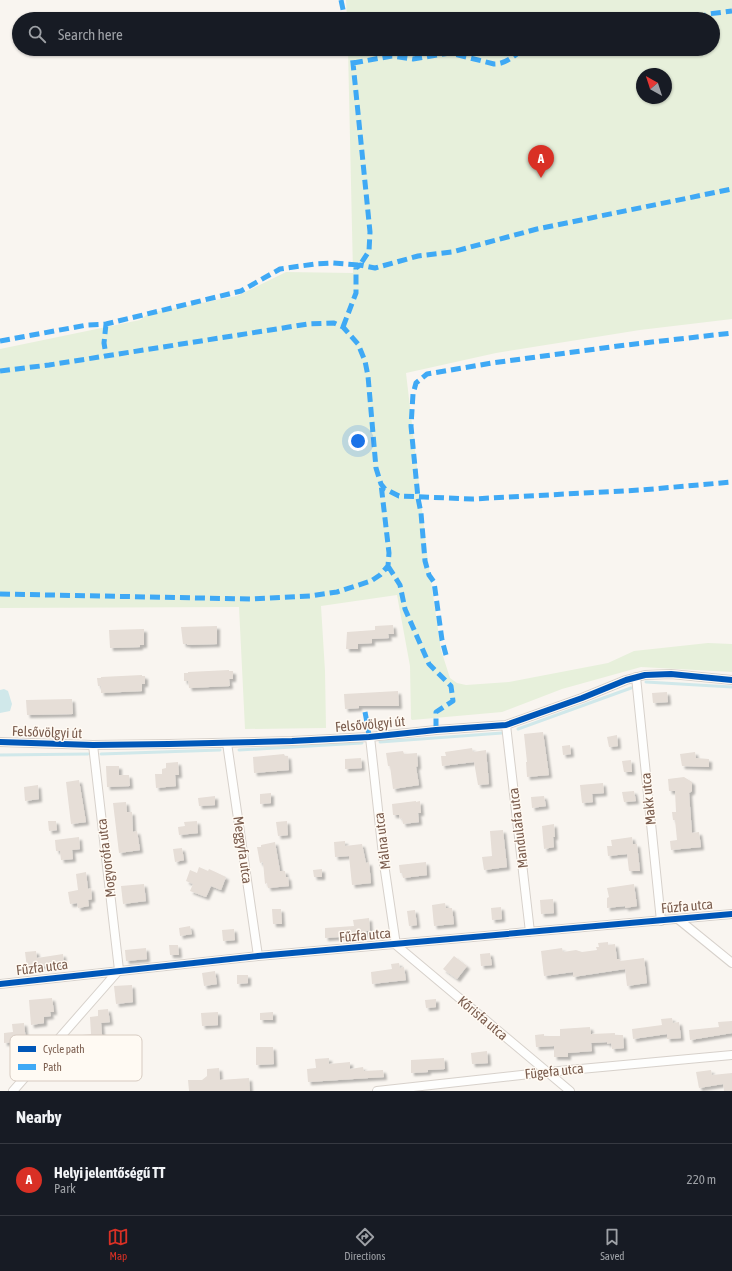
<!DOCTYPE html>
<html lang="en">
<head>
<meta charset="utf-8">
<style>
  body { margin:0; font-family:"Asap Condensed",sans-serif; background:#242831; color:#f1f3f6 }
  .compass { position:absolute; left:636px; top:68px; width:36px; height:36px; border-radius:50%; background:#171b24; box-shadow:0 1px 3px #0004; rotate:321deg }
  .you { position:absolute; left:358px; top:441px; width:14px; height:14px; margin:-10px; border:3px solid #fff; border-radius:50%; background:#1a73e8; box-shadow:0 0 0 6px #1a73e833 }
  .badge { display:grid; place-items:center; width:26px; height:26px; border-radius:50%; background:#d93025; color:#fff; font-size:13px; font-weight:700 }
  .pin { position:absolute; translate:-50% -33px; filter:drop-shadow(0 1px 2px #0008) }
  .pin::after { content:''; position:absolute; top:21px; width:14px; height:12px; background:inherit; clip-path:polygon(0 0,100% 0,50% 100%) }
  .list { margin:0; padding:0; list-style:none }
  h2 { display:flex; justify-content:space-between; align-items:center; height:52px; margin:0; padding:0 16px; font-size:17px }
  h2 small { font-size:13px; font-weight:400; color:#9ea1a6 }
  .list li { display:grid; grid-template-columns:26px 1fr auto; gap:12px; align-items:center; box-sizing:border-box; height:72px; padding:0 16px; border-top:1px solid #363941 }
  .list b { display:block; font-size:15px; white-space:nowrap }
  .list p { margin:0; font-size:13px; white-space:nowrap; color:#9ea1a6 }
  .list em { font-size:13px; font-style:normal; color:#9ea1a6 }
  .icon { flex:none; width:22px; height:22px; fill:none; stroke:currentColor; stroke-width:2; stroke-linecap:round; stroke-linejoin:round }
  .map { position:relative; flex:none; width:732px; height:1091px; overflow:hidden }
  .search { position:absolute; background:#171b24; box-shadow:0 1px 3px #0004; left:12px; right:12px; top:12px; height:44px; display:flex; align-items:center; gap:10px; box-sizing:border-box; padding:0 14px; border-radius:22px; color:#9ea1a6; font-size:15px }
  .sheet { height:124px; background:#171b24 }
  nav { display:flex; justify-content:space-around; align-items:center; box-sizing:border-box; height:56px; border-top:1px solid #363941; background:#171b24; font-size:11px; color:#9ea1a6 }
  nav a { display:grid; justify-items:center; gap:2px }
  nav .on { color:#d93025 }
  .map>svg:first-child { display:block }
  .green { fill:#e7f0db; fill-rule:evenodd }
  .water { fill:#d0e8ea }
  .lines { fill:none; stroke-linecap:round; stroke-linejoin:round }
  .stream { stroke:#d0e8ea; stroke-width:3 }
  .building { fill:#e6ded7; filter:url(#shadow) }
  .street-casing { stroke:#d7d1cb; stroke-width:10 }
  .street { stroke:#fefefd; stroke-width:8 }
  .quiet { stroke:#3fa9f5; stroke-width:5; stroke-dasharray:10 5; stroke-linecap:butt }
  .cycleway-casing { stroke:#fffaf3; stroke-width:8 }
  .cycleway { stroke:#0057b8; stroke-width:6 }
  .labels { text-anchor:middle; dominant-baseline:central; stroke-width:3; stroke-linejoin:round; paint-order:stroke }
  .street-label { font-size:14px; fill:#7a5c4d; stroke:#fffaf3 }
  .key { fill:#fffaf3; stroke:#d7cbc1; stroke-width:1 }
  .key-label { font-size:11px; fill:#7a5c4d }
</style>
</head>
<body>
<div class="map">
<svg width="732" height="1091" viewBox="0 0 732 1091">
  <defs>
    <filter id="shadow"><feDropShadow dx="3" dy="3" stdDeviation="1" flood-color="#0004"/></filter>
  </defs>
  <rect width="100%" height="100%" fill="#f9f5f0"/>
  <path class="green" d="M346 0H732V319L640 330 496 353 406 373 428 561 441 650 450 678 457 683 466 685 509 682 608 663 634 651 708 643 732 644V672L641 667 562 689 502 712 412 720 411 719 410 666 397 595 321 606 325 671 326 728 245 729 239 607 0 608V349L140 320 149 313 237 296 286 272 353 273 348 49H713V19H347ZM642 74H666V98H642Z"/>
  <path class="water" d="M4 689 8 691 12 704 10 711 0 713V690Z"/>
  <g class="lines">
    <path class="stream" d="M646 682 732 687
      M518 729 631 688
      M380 742 502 733
      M239 750 362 743
      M101 754 220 750
      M0 755 88 754"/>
  </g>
  <path class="building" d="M393 625 394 634H388L389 638 372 639V643L358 644V649H346L347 632 375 630V626Z
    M217 626V644L187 645V644H183L181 627Z
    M144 629V645H140V647L110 648 109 630Z
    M229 670V671H233V679H229L230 686 189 688 188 681H184V673H188V672Z
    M142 675V676H145V684H142V691L101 693V686H98L97 678H101V677Z
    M398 691 399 706H359V708L345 709 344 694Z
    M667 692 668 702 653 703 652 693Z
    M72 699 73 714 27 715 26 700Z
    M543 732 549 775 527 777 526 762H527L524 734Z
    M617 735 618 746 609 747 607 737Z
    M570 745 571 754 563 755 562 746Z
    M472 748 473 752 486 750 489 784 478 785 474 762 442 766 441 756H446L445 752Z
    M403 751 404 754 417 753 418 766 416 767 419 785 393 789 390 766H388L386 753Z
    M695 752 696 758 709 759V767L682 766 680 754Z
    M284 754 285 756H288L289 770 254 773 253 757Z
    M361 758 362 768 345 769V759Z
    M631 760 632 772H624L622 761Z
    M178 762 179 775H175L176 786 156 788 155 774H162V769L166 768V763Z
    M106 766H119V775H129L130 786 107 787Z
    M684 777 692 782V791L689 793 692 833 699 832 701 847 671 850 670 841 677 840 675 820H673L672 812H676L675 791H669L668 779Z
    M79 780 86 822 71 824 66 782Z
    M603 783 604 793 592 794 593 802 582 803 580 785Z
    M38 785 39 799 25 801 24 787Z
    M634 791 636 801 624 802 622 792Z
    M271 793V803L260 804V794Z
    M215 796V805L199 806 198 798Z
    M544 796 546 806 532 808 531 797Z
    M416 801V802L420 801 421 813H418L419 822 403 824 402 818 400 819 399 815H393L392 804Z
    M126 802 127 812H132L133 832 137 831 140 850 119 853 113 803Z
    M48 821H56L57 830 49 831Z
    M197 821 198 833 179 835 178 827 185 826 184 822Z
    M287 821 288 835 278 836 276 822Z
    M554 824 555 837H553L554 847 544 849 542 826Z
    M503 830 507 867 484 870 482 857 492 856 490 831Z
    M79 837 80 849 72 850 73 859 61 860 60 851H56L55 840Z
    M632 837 633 844H637L640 871H629L627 854 608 856 607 846H612L611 840Z
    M345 841V846L362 844 366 863 369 862 371 883 352 885 349 856 335 857 334 842Z
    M275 842 280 871H285L286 877H288L289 886 268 888 267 883 265 884 263 862 260 863 257 847H261V845Z
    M182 848 184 860 175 862 173 849Z
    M426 862 427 875 403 878 402 873H400L399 865Z
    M199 867 208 871 209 869 226 877 221 890 211 886 206 897 190 891 193 884 186 881 190 870 197 873Z
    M322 869V877H314L313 870Z
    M86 872 88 889 91 888 92 899 88 900 89 906 78 908 77 903 70 904 68 892 78 890 76 874Z
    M144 884 146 901 123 904 121 886Z
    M634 884 637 906 625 908V906L607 908V898L609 897 607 888Z
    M553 899 554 913 541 914 540 900Z
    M445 903 446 908H452L454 924 434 926 432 905Z
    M501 907 502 919 492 920 491 908Z
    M272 909H281L282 924H273Z
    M415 910 417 925 409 926 407 911Z
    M369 918 370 931H366L367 935 325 938V928L354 926 353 920Z
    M190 926 192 934 180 936 179 928Z
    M234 929 235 940 223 941 222 930Z
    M608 942V945L615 944 617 959H620V961L644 958 647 983 627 986 625 969 573 977V972L544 976 541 951 562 948 563 952 576 950 582 952 597 950 596 947H599L598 943Z
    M169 945H178L179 955H170Z
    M146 948 147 959 126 961 125 950Z
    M36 951 37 958 63 954 64 964 27 968 25 952Z
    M490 953 492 965 481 966 480 954Z
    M454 956 467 966 457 979 443 969Z
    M399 963 400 968 404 967 406 980 372 984 371 972 392 969 391 964Z
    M215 971 217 984 204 986 202 973Z
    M237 975H248V983L237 984Z
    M132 985 133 1002 116 1004 114 986Z
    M52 998 54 1012H50L51 1016 44 1017V1023L31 1025 29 1000Z
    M436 999V1007L426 1008 425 1000Z
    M108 1009 110 1022 101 1023 103 1045 89 1046 90 1070H84V1073H69V1057H75L73 1036 91 1034 90 1017 98 1016V1010Z
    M218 1012V1025L202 1026 201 1013Z
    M273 1012V1020H260V1013Z
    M672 1018 673 1023 679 1022 681 1038 667 1039V1034L633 1039 632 1029 662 1025 661 1019Z
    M732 1021V1033L690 1040 689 1030 719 1027 718 1022Z
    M24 1023 26 1041 4 1043V1033L13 1032 12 1024Z
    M590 1027 591 1034 615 1033V1035H623L624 1048 612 1049 611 1043 607 1044V1042L591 1043 592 1051 568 1053V1057H554V1046L536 1047 535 1035 544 1034V1036H560V1029Z
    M256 1047H273L274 1064 256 1065Z
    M487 1051 488 1063 472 1064 471 1053Z
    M329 1058V1064L350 1062V1069L363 1067 364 1071 383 1070 384 1077 308 1082 307 1069 316 1068 315 1059Z
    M444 1058 445 1069 428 1070V1072L411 1073V1060Z
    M219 1068 220 1080 249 1078 250 1091H189L188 1080H202L207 1076V1069Z
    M711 1070 712 1075 732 1073V1091H724L723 1084 699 1088 696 1072Z"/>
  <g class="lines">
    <defs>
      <path id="street" d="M636 677 661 921
        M506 725 530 932
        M370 737 384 864 396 945 570 1091
        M0 742 93 745 169 744 292 741 369 737 436 730 506 725 582 698 626 680 645 675 671 674 732 680
        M227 743 258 956
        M678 919 732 963
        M0 984 258 956 732 914
        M13 1091 119 970 93 745
        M377 1091 548 1072 732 1055"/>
    </defs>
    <use href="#street" class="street-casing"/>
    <use href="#street" class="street"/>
    <path class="quiet" d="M341 0 345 19
      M697 19 708 14 732 11
      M353 63 392 56 413 59 450 53 494 64C506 64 514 56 523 49
      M106 324 104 343 106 355
      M343 327 356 293V268L360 265 375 268 418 256 452 252 537 229 732 189
      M0 341 87 325 106 324 241 291 280 269 315 264 333 263 360 265 369 251 370 232 353 63 351 49
      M0 371 49 365 308 324 334 323 343 327 358 344 365 361 368 376 376 468 381 484 385 489 399 496 472 499 641 490 732 482
      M388 566 400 585 405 609 429 664 451 686 453 701 436 712V730
      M0 594 251 599 310 596 337 592 371 581 380 575 388 566 389 553 381 484
      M446 655 442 640 434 582 429 575 425 561 421 513 418 498 411 426 413 394 416 383 427 374 492 363 626 345 732 333
      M365 712 368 728 369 737"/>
    <defs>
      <path id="cycleway" d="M0 742 93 745 169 744 292 741 369 737 436 730 506 725 582 698 626 680 645 675 671 674 732 680
        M0 984 258 956 732 914"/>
    </defs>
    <use href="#cycleway" class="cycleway-casing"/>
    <use href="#cycleway" class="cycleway"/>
  </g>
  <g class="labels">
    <g class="street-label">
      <text transform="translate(370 724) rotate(-5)">Felsővölgyi út</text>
      <text transform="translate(47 732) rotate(2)">Felsővölgyi út</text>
      <text transform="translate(648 799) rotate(-96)">Makk utca</text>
      <text transform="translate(518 828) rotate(-97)">Mandulafa utca</text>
      <text transform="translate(382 841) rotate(-97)">Málna utca</text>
      <text transform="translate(243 850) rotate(82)">Meggyfa utca</text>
      <text transform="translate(106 858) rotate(-97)">Mogyorófa utca</text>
      <text transform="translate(687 906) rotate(-5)">Fűzfa utca</text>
      <text transform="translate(365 935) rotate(-5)">Fűzfa utca</text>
      <text transform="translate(42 967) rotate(-7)">Fűzfa utca</text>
      <text transform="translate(483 1018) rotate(40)">Kőrisfa utca</text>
      <text transform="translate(554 1071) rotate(-6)">Fügefa utca</text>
    </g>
  </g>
  <rect x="10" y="1035" width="132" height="46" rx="6" class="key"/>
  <rect x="18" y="1046" width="18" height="6" fill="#0057b8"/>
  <rect x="18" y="1064" width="18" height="6" fill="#3fa9f5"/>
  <g class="key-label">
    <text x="43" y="1053">Cycle path</text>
    <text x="43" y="1071">Path</text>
  </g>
</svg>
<svg class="compass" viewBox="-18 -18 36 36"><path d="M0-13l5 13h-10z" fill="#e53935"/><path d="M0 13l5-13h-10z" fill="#9ea1a6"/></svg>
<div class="you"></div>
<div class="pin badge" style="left:541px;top:178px">A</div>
<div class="search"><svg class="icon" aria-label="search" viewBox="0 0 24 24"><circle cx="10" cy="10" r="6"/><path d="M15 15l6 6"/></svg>Search here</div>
</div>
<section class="sheet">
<h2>Nearby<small></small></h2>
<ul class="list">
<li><span class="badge">A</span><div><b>Helyi jelentőségű TT</b><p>Park</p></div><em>220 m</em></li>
</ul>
</section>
<nav>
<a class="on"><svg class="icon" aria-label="map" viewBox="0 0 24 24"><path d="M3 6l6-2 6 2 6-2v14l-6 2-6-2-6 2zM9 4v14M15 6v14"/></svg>Map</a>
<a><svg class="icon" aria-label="directions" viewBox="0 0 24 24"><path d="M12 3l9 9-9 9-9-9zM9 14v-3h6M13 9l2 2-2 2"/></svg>Directions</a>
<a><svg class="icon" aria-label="saved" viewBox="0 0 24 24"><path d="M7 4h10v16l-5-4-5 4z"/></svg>Saved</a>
</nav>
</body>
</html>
